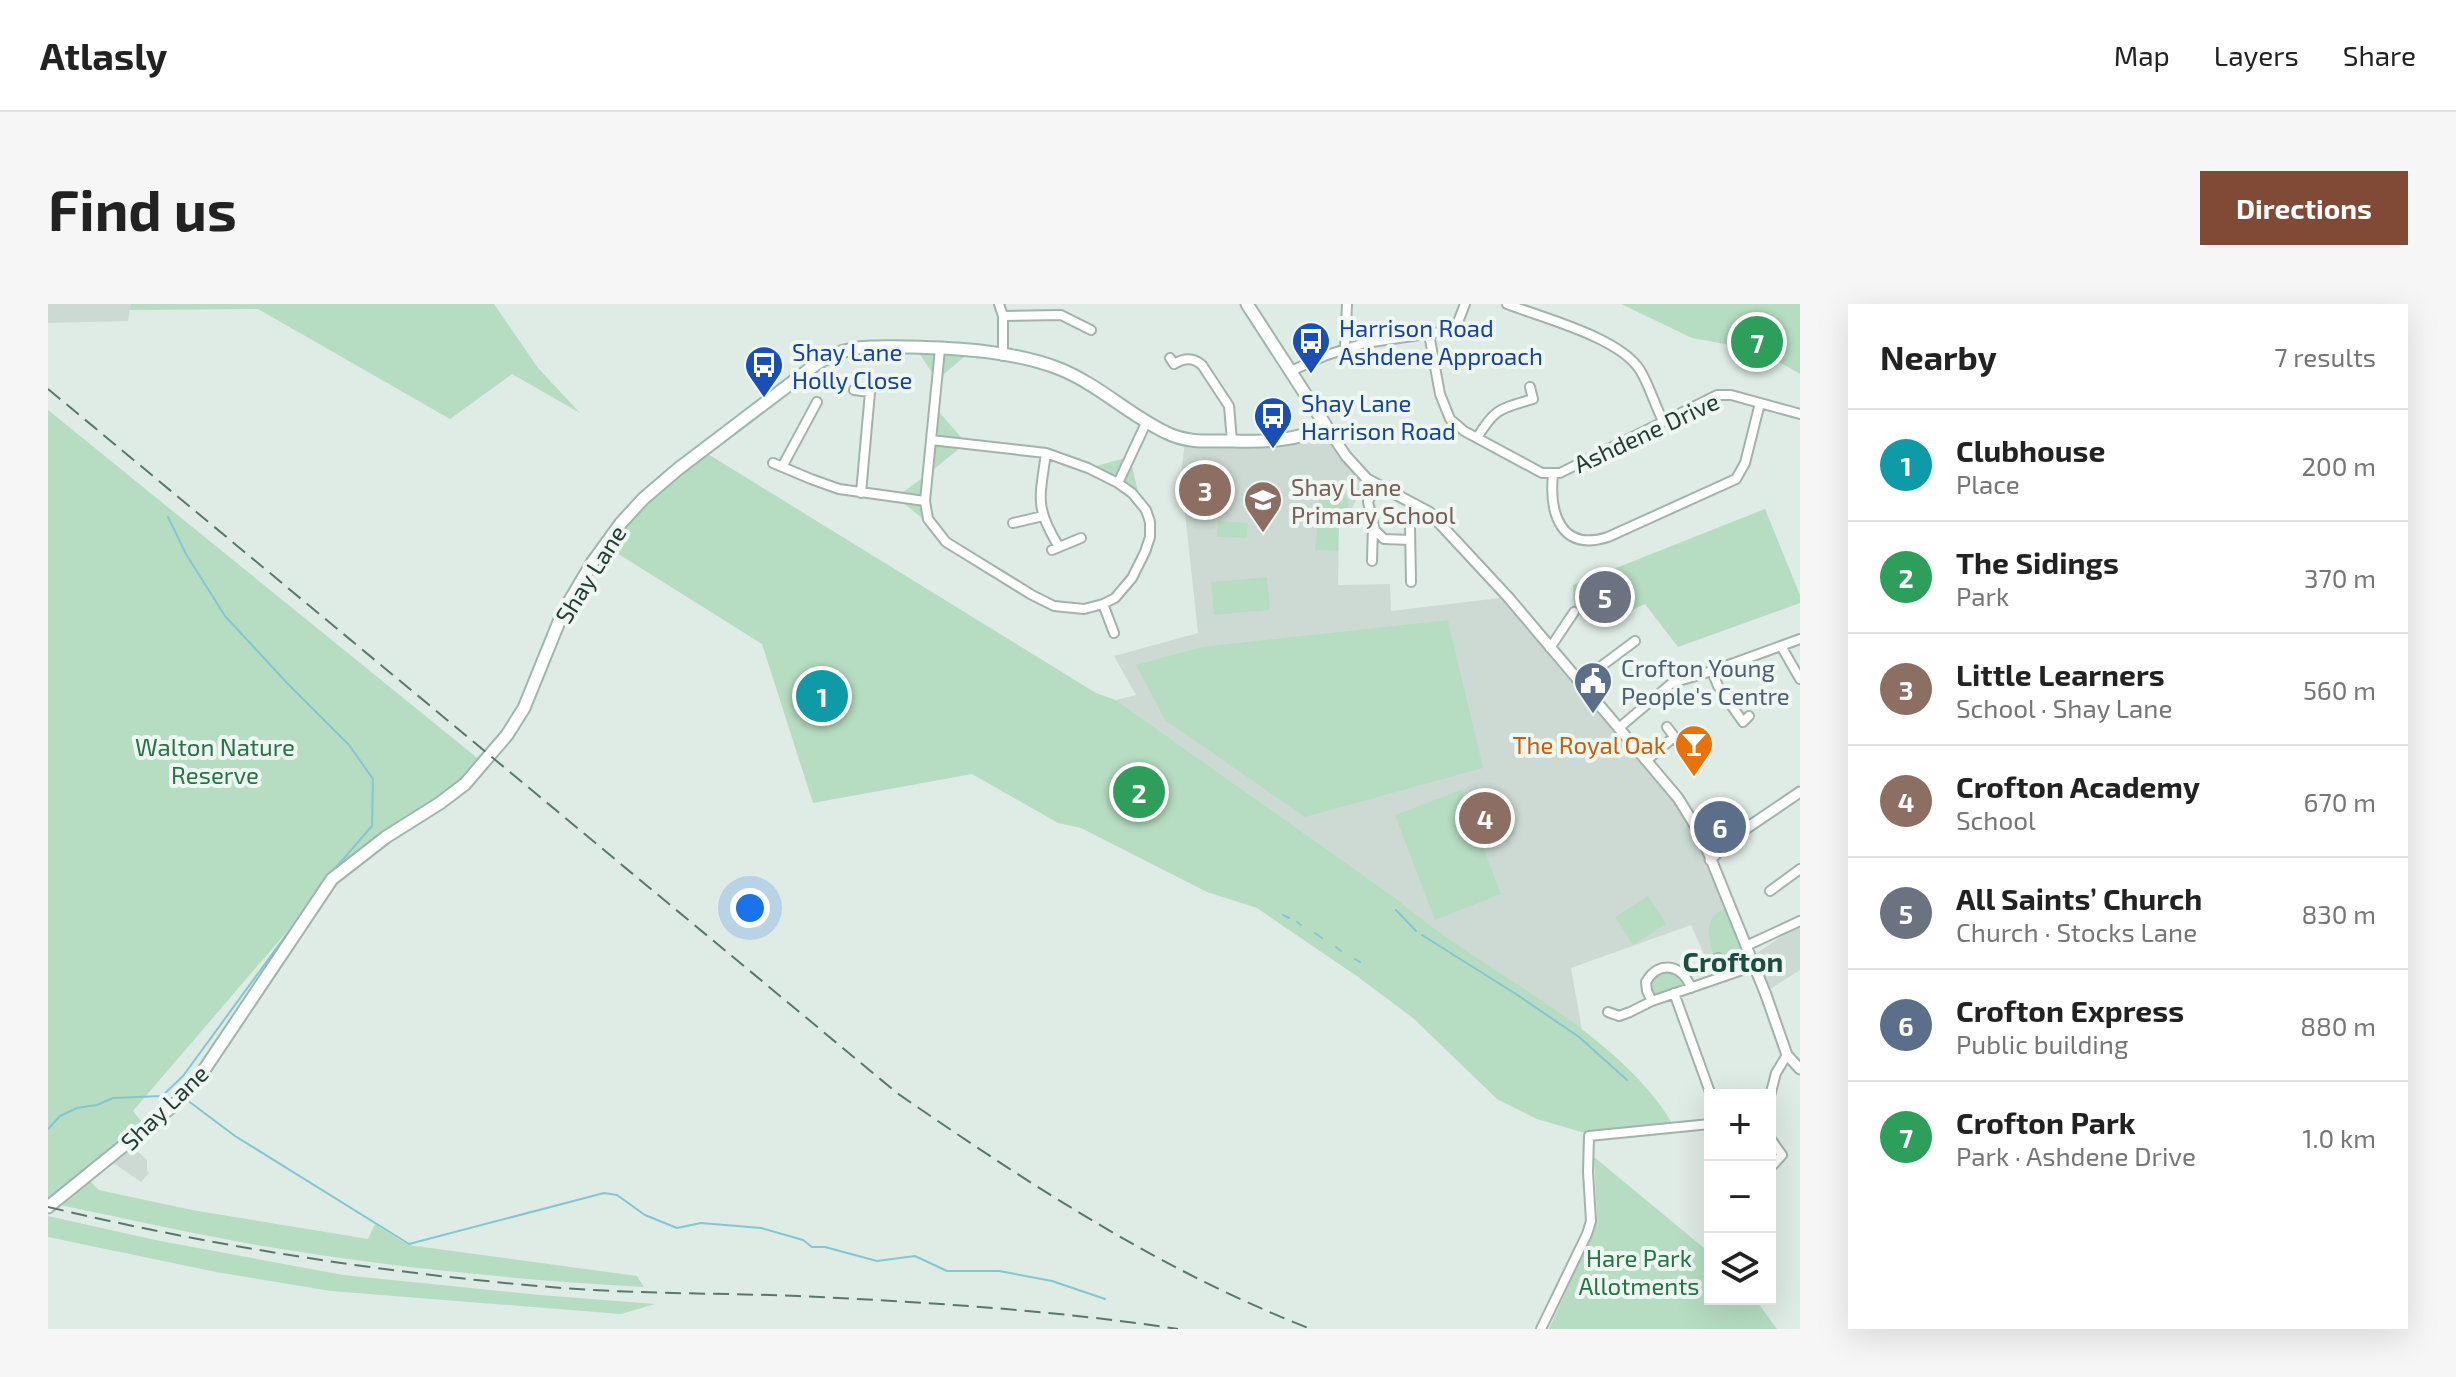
<!DOCTYPE html>
<html lang="en">
<head>
<meta charset="utf-8">
<style>
  body { margin:0; font-family:"Exo 2",sans-serif; background:#f6f6f6; color:#222 }
  .controls { position:absolute; right:24px; bottom:24px; display:grid; overflow:hidden; border-radius:0px; box-shadow:0 8px 32px #0002 }
  .controls button { width:72px; height:72px; display:grid; place-items:center; padding:0; border:0; border-bottom:2px solid #e0e0e0; background:#fff; color:#222; font:40px sans-serif }
  .you { position:absolute; left:702px; top:604px; width:28px; height:28px; margin:-20px; border:6px solid #fff; border-radius:50%; background:#1a73e8; box-shadow:0 0 0 12px #1a73e833 }
  .badge { display:grid; place-items:center; width:52px; height:52px; border-radius:50%; background:#814a37; color:#fff; font-size:26px; font-weight:700 }
  .pin { position:absolute; translate:-50% -50%; border:4px solid #fff; box-shadow:0 2px 8px #0006 }
  .list { margin:0; padding:0; list-style:none }
  h2 { display:flex; justify-content:space-between; align-items:center; height:104px; margin:0; padding:0 32px; font-size:34px }
  h2 small { font-size:26px; font-weight:400; color:#767676 }
  .list li { display:grid; grid-template-columns:52px 1fr auto; gap:24px; align-items:center; box-sizing:border-box; height:112px; padding:0 32px; border-top:2px solid #e0e0e0 }
  .list b { display:block; font-size:30px; white-space:nowrap }
  .list p { margin:0; font-size:26px; white-space:nowrap; color:#767676 }
  .list em { font-size:26px; font-style:normal; color:#767676 }
  .icon { flex:none; width:44px; height:44px; fill:none; stroke:currentColor; stroke-width:2; stroke-linecap:round; stroke-linejoin:round }
  .map { position:relative; flex:none; width:1752px; height:1025px; overflow:hidden; border-radius:0px }
  header { display:flex; align-items:center; gap:48px; box-sizing:border-box; height:112px; padding:0 40px; background:#fff; border-bottom:2px solid #e0e0e0 }
  header strong { font-size:38px }
  nav { display:flex; gap:44px; margin-inline-start:auto; font-size:28px }
  .intro { display:flex; align-items:center; justify-content:space-between; box-sizing:border-box; height:192px; padding:0 48px }
  h1 { margin:0; font-size:56px }
  .button { padding:20px 36px; border-radius:0px; background:#814a37; color:#fff; font-size:28px; font-weight:700 }
  main { display:flex; gap:48px; padding:0 48px }
  aside { flex:1; background:#fff; border-radius:0px; box-shadow:0 8px 32px #0002 }
  .map>svg:first-child { display:block }
  .built { fill:#cddad4 }
  .green { fill:#b6ddc1 }
  .lines { fill:none; stroke-linecap:round; stroke-linejoin:round }
  .stream { stroke:#84c6d2; stroke-width:2 }
  .minor-casing { stroke:#a2b3ac; stroke-width:12 }
  .tertiary-casing { stroke:#a2b3ac; stroke-width:13 }
  .secondary-casing { stroke:#9db7ae; stroke-width:15 }
  .minor { stroke:#fff; stroke-width:8 }
  .tertiary { stroke:#fff; stroke-width:9 }
  .secondary { stroke:#fff; stroke-width:11 }
  .rail { stroke:#59776f; stroke-width:2; stroke-dasharray:16 8; stroke-linecap:butt }
  .labels { text-anchor:middle; dominant-baseline:central; stroke-width:8; stroke-linejoin:round; paint-order:stroke }
  .transit-label { font-size:24px; fill:#164399; stroke:#eff7f3; text-anchor:start }
  .street-label { font-size:24px; fill:#1f3b34; stroke:#eff7f3 }
  .education-label { font-size:24px; fill:#785e54; stroke:#eff7f3; text-anchor:start }
  .service-label { font-size:24px; fill:#4e5e75; stroke:#eff7f3; text-anchor:start }
  .food-label { font-size:24px; fill:#c56008; stroke:#eff7f3; text-anchor:end }
  .park-label { font-size:24px; fill:#287346; stroke:#eff7f3 }
  .quarter-label { font-size:28px; font-weight:bold; fill:#1b4d41; stroke:#eff7f3 }
</style>
</head>
<body>
<header>
<strong>Atlasly</strong>
<nav><a>Map</a><a>Layers</a><a>Share</a></nav>
</header>
<div class="intro"><h1>Find us</h1><a class="button">Directions</a></div>
<main>
<div class="map">
<svg width="1752" height="1025" viewBox="0 0 1752 1025">
  <rect width="100%" height="100%" fill="#dfebe5"/>
  <path class="built" d="M0 0H83L80 17 0 19Z
    M1278 122 1319 175 1301 210 1291 213 1290 281 1342 280 1343 307 1460 293 1640 508 1703 653 1752 620V666L1716 689 1706 662 1667 675 1643 621 1523 664 1534 726 1378 620 1349 595 1068 396 1088 391 1066 352 1150 329 1133 172 1137 135 1197 138Z
    M88 840 87 845 99 856V867L101 869 93 878 64 858Z"/>
  <path class="green" d="M83 0H446L490 64 532 109 464 70 402 115 210 5 82 6Z
    M1573 0H1752V70L1719 51 1704 45 1644 34Z
    M867 43 923 47 889 76Z
    M886 102 918 139 880 170 878 188 885 223 848 193 880 170Z
    M0 106 433 457 413 479 363 510 302 554 85 807 94 818 82 828 83 830 0 896Z
    M655 147 1048 389 1068 396 1349 595C1434 669 1571 725 1627 824L1541 832 1537 829 1489 815 1449 795 1365 714 1310 673 1209 604 1159 588 1033 524 1010 519 924 470 765 499 714 340 556 241 573 219Z
    M1082 153 1092 197 1040 164Z
    M1294 182V189L1300 196 1301 210 1291 213 1290 247 1267 246 1272 185Z
    M1717 205 1752 291V299L1630 343 1597 300 1550 322 1526 308 1525 281Z
    M1170 217 1200 219 1199 234 1169 233Z
    M1219 273 1222 306 1166 311 1163 278Z
    M1400 316 1435 464 1257 513 1117 416 1088 361 1154 343Z
    M1413 486 1453 590 1387 616 1347 511Z
    M1455 497 1468 530 1449 538 1435 504Z
    M1600 592 1618 620 1585 641 1567 613Z
    M1681 603 1706 662 1673 673C1666 649 1646 613 1681 603Z
    M1623 663 1643 684 1604 697 1599 687 1602 672Z
    M1546 853 1662 949V995H1707L1729 1025H1501L1544 930 1549 914Z
    M42 877 51 886 144 906 320 935 327 920 360 941 589 972 596 983C472 976 349 964 227 944 155 932 84 916 12 901Z
    M0 912 107 936 295 971 492 991 607 1000 573 1010 283 987 168 968 0 933Z"/>
  <g class="lines">
    <path class="stream" d="M120 213 138 250 177 312 239 379 301 441 325 475 324 522 284 568
      M1348 606 1368 627
      M1235 611 1241 614
      M1249 618 1253 621
      M1267 629 1274 634
      M1374 631 1471 692 1531 733 1579 776
      M1288 643 1293 647
      M1307 655 1312 658
      M139 796 187 832 361 940 556 889 569 891 597 911 629 924 653 919 713 924 755 936 764 943H777L829 957 867 952 899 967H951L1004 977 1057 995
      M0 825 12 812 29 804 49 801 65 794 114 792 135 772 266 593"/>
    <defs>
      <path id="minor" d="M951 0 955 12V52
        M1459 0C1495 14 1571 33 1592 66 1601 81 1607 101 1615 117
        M955 12 1013 11 1043 26
        M1381 30 1392 90 1402 115 1416 127 1494 169H1512L1669 91H1683L1752 110
        M892 45 877 197 880 215 898 238 984 291 1006 302 1036 305 1055 300 1067 294 1084 274 1097 248 1102 233V218L1098 206 1084 189 1070 179 1099 117
        M1297 45 1299 0
        M1122 54 1126 60C1136 54 1145 53 1154 61L1181 102 1184 137
        M1243 67 1276 52 1317 39 1399 27 1410 18 1417 0
        M806 86 822 88 813 189
        M1429 134C1447 104 1452 105 1485 95L1482 83
        M883 136 998 149 1040 164 1070 179
        M998 149C992 194 986 202 1011 243
        M725 159 763 175 791 185 877 197
        M734 163 769 98
        M1505 170C1501 210 1513 248 1560 233L1688 175 1697 159 1712 99
        M1328 181 1320 198 1327 226 1336 235 1362 236
        M965 219 995 212
        M1362 223 1363 278
        M1004 246 1033 234
        M1324 257 1325 221
        M1055 300 1066 329
        M1733 342 1752 375
        M1502 344 1526 308
        M1664 367 1670 382 1695 418 1701 412
        M1532 378 1587 337
        M1572 423 1624 379 1664 367 1752 335
        M1619 423 1631 439
        M1599 456 1626 433
        M1722 587 1752 565
        M1698 642 1752 617
        M1668 655 1670 654
        M1626 689 1663 791
        M1604 697 1599 687 1598 678C1611 655 1635 661 1643 684
        M1560 708 1571 712 1582 708 1604 697 1706 662
        M1722 792 1728 769 1739 751
        M1722 834 1734 851 1724 862
        M1493 1025 1539 930 1543 917 1540 868 1541 832 1662 820"/>
      <path id="tertiary" d="M1278 122 1298 152 1319 175 1381 208 1460 293 1630 494 1654 533 1718 691 1739 751 1752 765
        M1662 556 1684 534 1752 488"/>
      <path id="secondary" d="M0 903 126 801 150 775 284 575 338 533 392 499 417 480 459 431 476 404 515 308 544 259 573 219 595 195 630 165 767 61C801 39 822 43 861 43 910 44 966 47 1012 65 1051 81 1080 110 1117 128 1138 139 1159 137 1183 137 1216 138 1247 138 1278 122L1199 0"/>
    </defs>
    <use href="#minor" class="minor-casing"/>
    <use href="#tertiary" class="tertiary-casing"/>
    <use href="#secondary" class="secondary-casing"/>
    <use href="#minor" class="minor"/>
    <use href="#tertiary" class="tertiary"/>
    <use href="#secondary" class="secondary"/>
    <path class="rail" d="M0 85 849 789C981 880 1113 967 1263 1025
      M0 903C169 943 341 970 514 984 593 990 672 989 750 992 877 998 1005 1006 1130 1025"/>
  </g>
  <defs>
    <symbol id="bus-pin" viewBox="-11 -11 22 30"><path d="M0 17L-7.5 6A9.5 9.5 0 1 1 7.5 6Z" fill="#1a4fb4" stroke="#eff7f3"/><path d="M-5-6H5V4H4V6H2V4H-2V6H-4V4H-5ZM-3.5-4V0h7V-4ZM-3.5 1.2v1.5H-2V1.2ZM2 1.2v1.5H3.5V1.2Z" fill="#fff"/></symbol>
    <symbol id="school-pin" viewBox="-11 -11 22 30"><path d="M0 17L-7.5 6A9.5 9.5 0 1 1 7.5 6Z" fill="#8d6e63" stroke="#eff7f3"/><path d="M0-5L7-2L0 1L-7-2ZM-4 1L0 2.5L4 1V4Q0 6-4 4Z" fill="#fff"/></symbol>
    <symbol id="civic-pin" viewBox="-11 -11 22 30"><path d="M0 17L-7.5 6A9.5 9.5 0 1 1 7.5 6Z" fill="#5c6f8a" stroke="#eff7f3"/><path d="M-.6-6.5H3V-4.5H.6V-3L4-1V1h2V6H-6V1h2V-1L-.6-3ZM-1.2 2.5V6h2.4V2.5Z" fill="#fff"/></symbol>
    <symbol id="bar-pin" viewBox="-11 -11 22 30"><path d="M0 17L-7.5 6A9.5 9.5 0 1 1 7.5 6Z" fill="#e8710a" stroke="#eff7f3"/><path d="M-6-5H6L.8 .8V4.5H3.5V6h-7V4.5H-.8V.8Z" fill="#fff"/></symbol>
  </defs>
  <g fill-rule="evenodd">
    <use href="#bus-pin" x="1241" y="15" width="44" height="60"/>
    <use href="#bus-pin" x="694" y="39" width="44" height="60"/>
    <use href="#bus-pin" x="1203" y="90" width="44" height="60"/>
    <use href="#school-pin" x="1193" y="174" width="44" height="60"/>
    <use href="#civic-pin" x="1523" y="355" width="44" height="60"/>
    <use href="#bar-pin" x="1624" y="418" width="44" height="60"/>
  </g>
  <g class="labels">
    <g class="transit-label">
      <text x="1291" y="23">Harrison Road<tspan x="1291" dy="28">Ashdene Approach</tspan></text>
      <text x="744" y="47">Shay Lane<tspan x="744" dy="28">Holly Close</tspan></text>
      <text x="1253" y="98">Shay Lane<tspan x="1253" dy="28">Harrison Road</tspan></text>
    </g>
    <g class="street-label">
      <text transform="translate(1598 128) rotate(-25)">Ashdene Drive</text>
      <text transform="translate(542 270) rotate(-58)">Shay Lane</text>
      <text transform="translate(116 803) rotate(-44)">Shay Lane</text>
    </g>
    <g class="education-label">
      <text x="1243" y="182">Shay Lane<tspan x="1243" dy="28">Primary School</tspan></text>
    </g>
    <g class="service-label">
      <text x="1573" y="363">Crofton Young<tspan x="1573" dy="28">People's Centre</tspan></text>
    </g>
    <g class="food-label">
      <text x="1618" y="440">The Royal Oak</text>
    </g>
    <g class="park-label">
      <text x="167" y="442">Walton Nature<tspan x="167" dy="28">Reserve</tspan></text>
      <text x="1591" y="953">Hare Park<tspan x="1591" dy="28">Allotments</tspan></text>
    </g>
    <g class="quarter-label">
      <text x="1685" y="657">Crofton</text>
    </g>
  </g>
</svg>
<div class="controls">
<button>+</button>
<button>−</button>
<button><svg class="icon" aria-label="layers" viewBox="0 0 24 24"><path d="M12 4l9 5-9 5-9-5zM3 14l9 5 9-5"/></svg></button>
</div>
<div class="you"></div>
<div class="pin badge" style="left:774px;top:392px;background:#0f9aa8">1</div>
<div class="pin badge" style="left:1091px;top:488px;background:#2e9e5b">2</div>
<div class="pin badge" style="left:1157px;top:186px;background:#8d6e63">3</div>
<div class="pin badge" style="left:1437px;top:514px;background:#8d6e63">4</div>
<div class="pin badge" style="left:1557px;top:293px;background:#6b7280">5</div>
<div class="pin badge" style="left:1672px;top:523px;background:#5c6f8a">6</div>
<div class="pin badge" style="left:1709px;top:38px;background:#2e9e5b">7</div>
</div>
<aside>
<h2>Nearby<small>7 results</small></h2>
<ul class="list">
<li><span class="badge" style="background:#0f9aa8">1</span><div><b>Clubhouse</b><p>Place</p></div><em>200 m</em></li>
<li><span class="badge" style="background:#2e9e5b">2</span><div><b>The Sidings</b><p>Park</p></div><em>370 m</em></li>
<li><span class="badge" style="background:#8d6e63">3</span><div><b>Little Learners</b><p>School · Shay Lane</p></div><em>560 m</em></li>
<li><span class="badge" style="background:#8d6e63">4</span><div><b>Crofton Academy</b><p>School</p></div><em>670 m</em></li>
<li><span class="badge" style="background:#6b7280">5</span><div><b>All Saints’ Church</b><p>Church · Stocks Lane</p></div><em>830 m</em></li>
<li><span class="badge" style="background:#5c6f8a">6</span><div><b>Crofton Express</b><p>Public building</p></div><em>880 m</em></li>
<li><span class="badge" style="background:#2e9e5b">7</span><div><b>Crofton Park</b><p>Park · Ashdene Drive</p></div><em>1.0 km</em></li>
</ul>
</aside>
</main>
</body>
</html>
